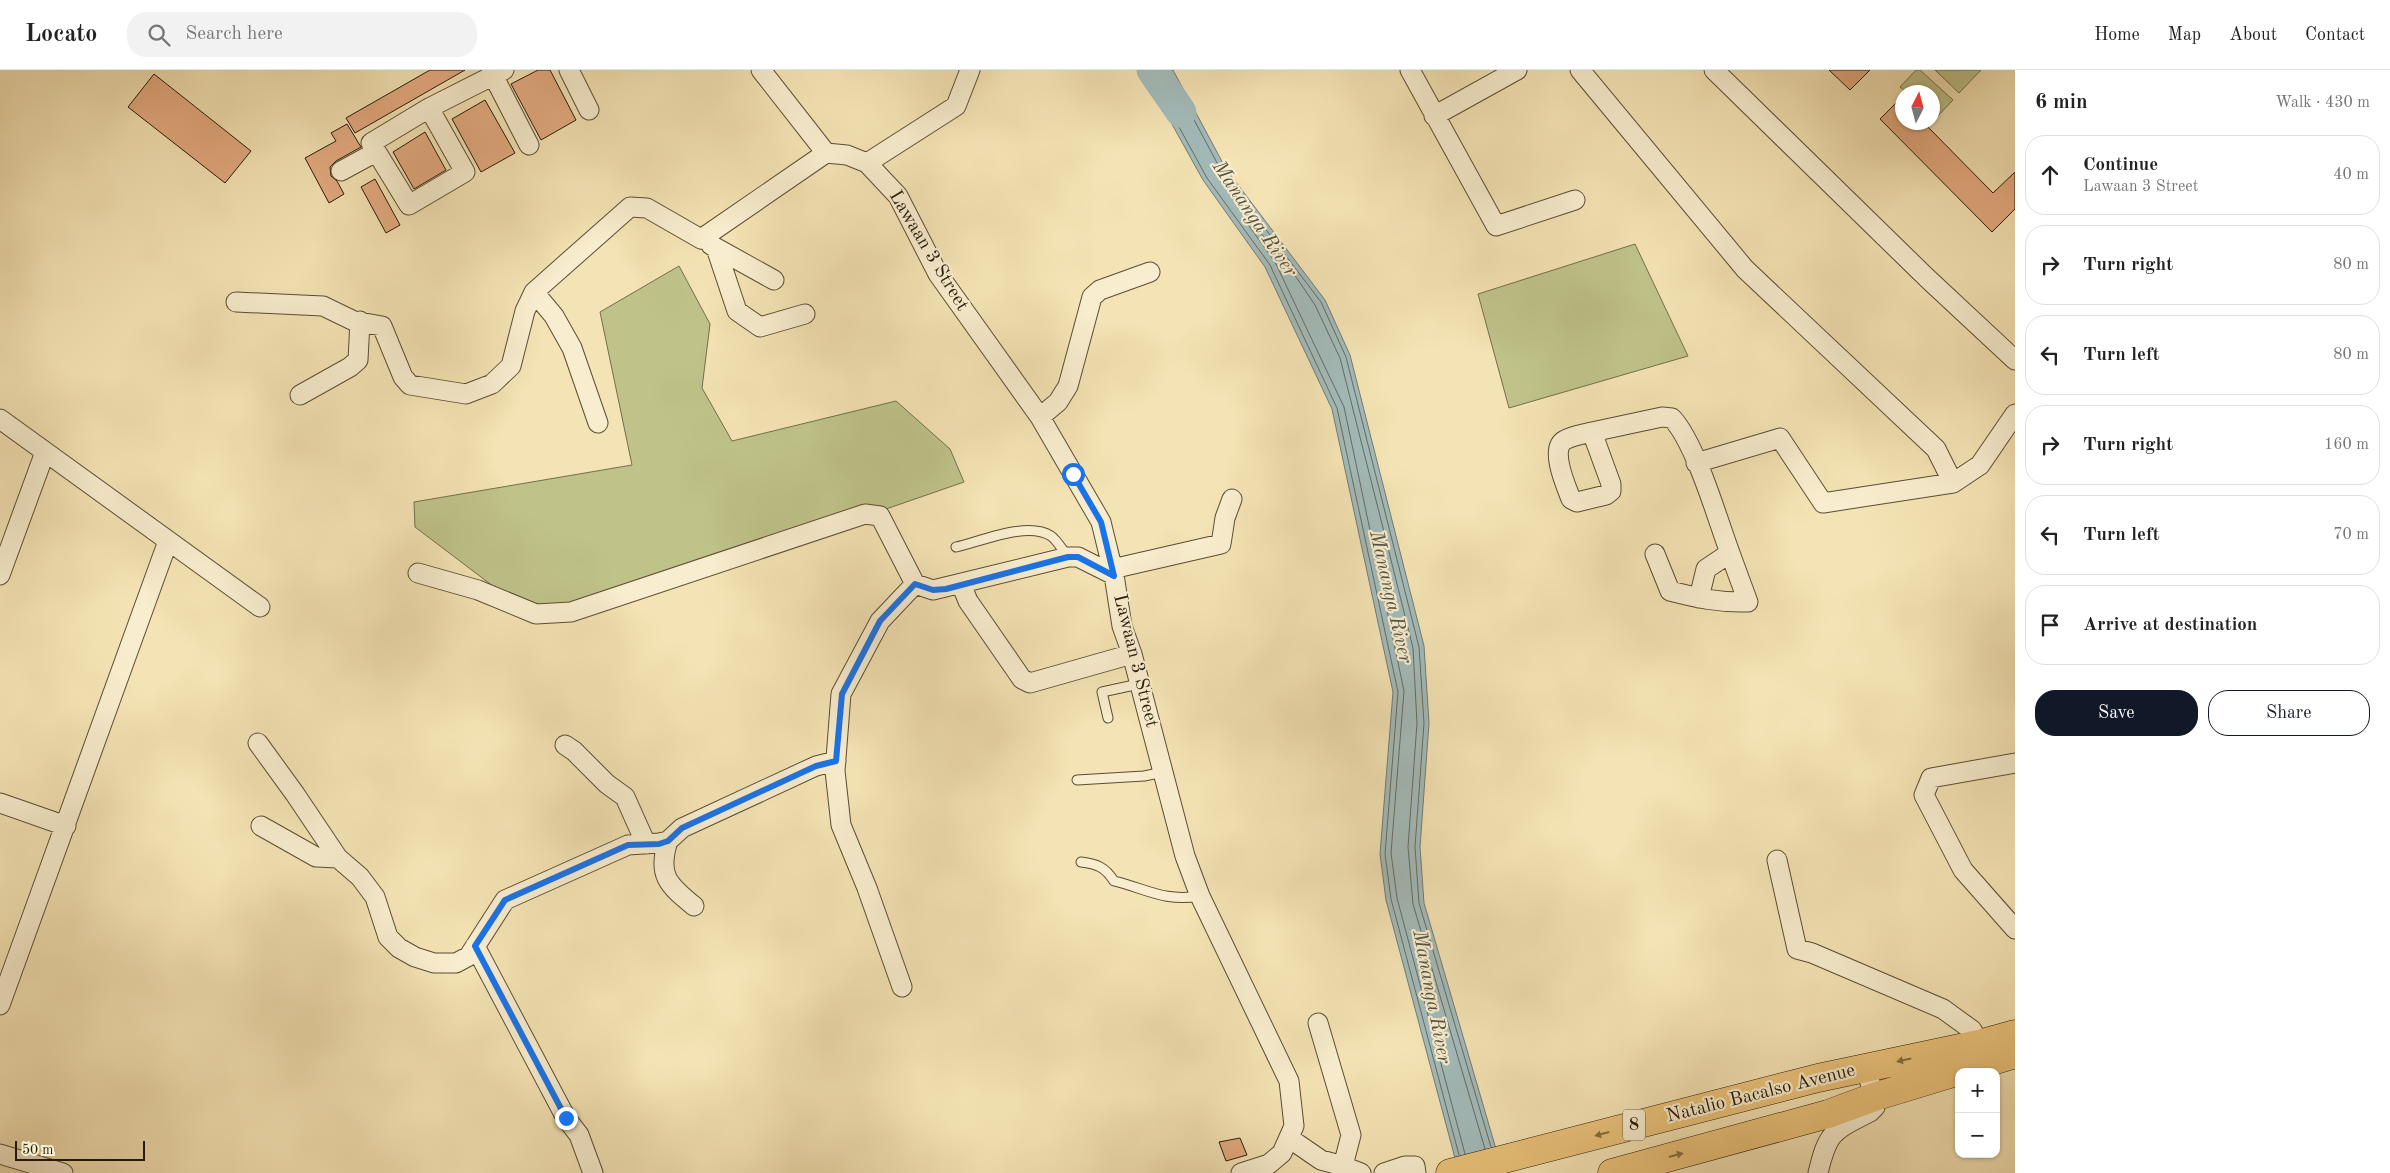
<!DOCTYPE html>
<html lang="en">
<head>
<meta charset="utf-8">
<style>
  body { margin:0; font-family:"Old Standard TT",serif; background:#f2f2f2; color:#222 }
  .controls { position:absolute; right:15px; bottom:15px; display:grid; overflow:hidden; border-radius:10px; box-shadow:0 1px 4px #0004 }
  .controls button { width:45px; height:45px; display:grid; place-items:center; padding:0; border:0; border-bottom:1px solid #e0e0e0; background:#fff; color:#222; font:25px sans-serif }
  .compass { position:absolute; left:1895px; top:15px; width:45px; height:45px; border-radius:50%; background:#fff; box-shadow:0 1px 4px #0004; rotate:6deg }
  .scale { position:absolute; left:15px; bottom:12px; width:130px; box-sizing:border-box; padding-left:5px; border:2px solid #271b0a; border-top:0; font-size:14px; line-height:18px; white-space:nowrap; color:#271b0a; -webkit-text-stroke:4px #f8edce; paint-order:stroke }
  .stop { position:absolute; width:15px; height:15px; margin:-11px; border:4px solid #1a73e8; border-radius:50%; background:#fff }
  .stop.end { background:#1a73e8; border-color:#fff; box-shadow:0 1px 5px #0008 }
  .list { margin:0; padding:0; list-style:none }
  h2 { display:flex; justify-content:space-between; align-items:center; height:65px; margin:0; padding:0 20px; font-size:21px }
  h2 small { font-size:16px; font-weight:400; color:#767676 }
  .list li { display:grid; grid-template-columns:32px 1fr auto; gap:15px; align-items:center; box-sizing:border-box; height:80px; margin:0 10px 10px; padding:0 10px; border:1px solid #e0e0e0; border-radius:20px }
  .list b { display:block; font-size:19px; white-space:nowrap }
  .list p { margin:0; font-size:16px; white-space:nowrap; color:#767676 }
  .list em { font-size:16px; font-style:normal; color:#767676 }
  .actions { display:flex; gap:10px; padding:15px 20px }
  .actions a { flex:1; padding:11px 0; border:1px solid #111827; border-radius:20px; text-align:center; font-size:18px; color:#111827 }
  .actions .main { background:#111827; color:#fff }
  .icon { flex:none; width:28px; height:28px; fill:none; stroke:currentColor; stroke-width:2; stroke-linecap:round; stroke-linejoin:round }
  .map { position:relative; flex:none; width:2015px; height:1103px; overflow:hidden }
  header { display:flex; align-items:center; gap:30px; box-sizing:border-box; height:70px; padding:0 25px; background:#fff; border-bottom:1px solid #e0e0e0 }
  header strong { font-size:24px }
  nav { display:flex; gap:28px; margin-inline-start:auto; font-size:18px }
  .search { width:350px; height:45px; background:#f2f2f2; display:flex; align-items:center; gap:12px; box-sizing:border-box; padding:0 18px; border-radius:20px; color:#767676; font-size:19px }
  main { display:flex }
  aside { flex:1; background:#fff }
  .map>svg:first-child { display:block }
  .green { fill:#bfc38a; stroke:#736f4a }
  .water { fill:#a3bbba; stroke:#717b74 }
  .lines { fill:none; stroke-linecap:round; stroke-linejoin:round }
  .shore { stroke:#656b62; stroke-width:1 }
  .river { stroke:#a3bbba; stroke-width:31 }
  .building { fill:#e3aa80; stroke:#271b0a }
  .service-casing { stroke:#5a4d34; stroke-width:11 }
  .minor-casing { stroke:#5a4d34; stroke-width:21 }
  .primary-casing { stroke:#271b0a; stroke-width:29 }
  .service { stroke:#f8edce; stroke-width:9 }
  .minor { stroke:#f8edce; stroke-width:19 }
  .primary { stroke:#eac27a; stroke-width:28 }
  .oneway { fill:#886e42 }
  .route { stroke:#1a73e8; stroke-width:6 }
  .labels { text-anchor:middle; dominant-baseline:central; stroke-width:4.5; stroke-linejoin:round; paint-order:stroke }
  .shield { fill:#f8edce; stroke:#665a45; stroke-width:1 }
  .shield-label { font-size:18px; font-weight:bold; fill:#271b0a }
  .street-label { font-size:19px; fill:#271b0a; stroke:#f8edce }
  .water-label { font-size:20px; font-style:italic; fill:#525348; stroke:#f8edce }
</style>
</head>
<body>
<header>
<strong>Locato</strong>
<div class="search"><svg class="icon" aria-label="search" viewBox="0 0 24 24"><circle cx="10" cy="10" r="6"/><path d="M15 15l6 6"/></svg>Search here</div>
<nav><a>Home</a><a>Map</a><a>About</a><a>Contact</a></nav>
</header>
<main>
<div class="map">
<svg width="2015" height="1103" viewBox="0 0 2015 1103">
  <rect width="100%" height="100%" fill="#f4e3b4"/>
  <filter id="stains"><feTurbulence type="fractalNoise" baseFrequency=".004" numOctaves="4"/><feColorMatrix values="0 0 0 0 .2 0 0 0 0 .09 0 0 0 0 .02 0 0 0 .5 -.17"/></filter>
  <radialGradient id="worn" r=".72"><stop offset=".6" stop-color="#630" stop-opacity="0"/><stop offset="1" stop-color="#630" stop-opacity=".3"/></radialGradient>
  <path class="green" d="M1916 0H1920L1953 30 1935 49 1933 46 1932 22H1906L1900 17Z
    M1935 0H1981L1959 23Z
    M1635 174 1688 286 1509 338 1478 224Z
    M679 196 710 254 702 318 732 371 896 331 950 379 964 412 586 543 539 551 415 457 414 432 632 395 600 242Z"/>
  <path class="water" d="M1168 0H1173L1226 99 1325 230 1350 285 1424 576 1429 653 1420 777 1424 833 1503 1103H1459L1386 830 1380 784 1393 622 1332 339 1265 197 1203 110 1148 11Z"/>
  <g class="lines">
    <path class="shore" d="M1465 1084 1397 828 1391 783 1404 621 1344 337 1275 192 1244 149 1246 145 1294 204 1315 235 1340 288 1380 446 1413 578 1417 653 1408 777 1413 834 1485 1079
      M1459 1085 1391 829 1385 784 1398 622 1337 338 1270 195 1207 108 1156 15 1157 12 1168 5 1171 7 1222 102 1321 232 1346 287 1419 577 1424 653 1415 777 1419 833 1491 1077"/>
    <path class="river" d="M1152 0 1181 42"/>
  </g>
  <path class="building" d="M430 0H465L355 63 346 48Z
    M538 0H550L576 50 541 70 511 14Z
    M1829 0H1870L1850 20Z
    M154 4 251 81 225 113 128 37Z
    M1902 27V52H1923L1993 123 2015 102V139L1992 162 1880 49Z
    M485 30 515 83 481 102 452 49Z
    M347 54 361 77 336 91 330 97 331 106 337 111 344 124 329 133 305 88 336 71 331 63Z
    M425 62 446 100 414 119 393 82Z
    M375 109 400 155 386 163 361 117Z
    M1240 1068 1247 1085 1226 1091 1219 1072Z"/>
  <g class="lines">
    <defs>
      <path id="service" d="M956 477C982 471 1028 451 1051 466 1057 470 1063 481 1068 487
        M1108 648 1102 622 1139 614
        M1077 710 1144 706 1164 702
        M1081 792C1097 794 1105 797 1114 811 1147 819 1164 832 1200 826"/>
      <path id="minor" d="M569 0 589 40
        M761 0 826 83 847 85 867 93 898 126 938 204 1040 347 1101 452 1114 505 1122 556 1132 584 1185 786 1200 826 1289 1011 1294 1056 1282 1083 1269 1094 1241 1103
        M1410 0 1496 156 1575 130
        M1580 0 1745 199 1936 379 1953 413
        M1714 0 1927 208 2015 290
        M493 5 529 75
        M429 38 465 102 409 135 371 73 429 38 504 0
        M1434 46 1517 0
        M867 93 956 36 970 0
        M341 101 376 82
        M711 175 774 210
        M716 178 737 241 760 257 805 244
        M534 222 554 246 572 278 598 353
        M236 232 323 236 354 251 382 256 403 307 410 315 466 324 492 314 511 296 525 241 534 222 630 137 647 138 701 169 826 83
        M300 325 350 297 358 290 360 251
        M1040 347 1058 332 1068 316 1092 227 1100 220 1150 202
        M0 349 260 537
        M1592 362 1662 347 1672 348C1696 374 1717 448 1730 483
        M1592 362 1611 414V421L1606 425 1577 432 1571 429C1566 416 1549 378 1565 370 1572 366 1583 364 1592 362Z
        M1696 393 1780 368 1823 433 1953 413 1980 395 2015 344
        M1655 484 1670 521C1697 528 1721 533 1748 532L1730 483 1706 499 1699 528
        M1112 499 1221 474 1225 448 1232 429
        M418 503 478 520 536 544 571 542 865 444 880 446 915 514 933 520 1068 487H1078L1114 505
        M0 505 45 382
        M961 514 968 531 1022 609 1030 613 1132 584
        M258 673 295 724 338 788 360 807 375 827 388 867 399 878 415 887 434 893H456L469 886 505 830 628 775 659 773 668 771 682 758 816 696 836 691
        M565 675 574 681 607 714 625 727 646 774
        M2015 693 1931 708 1924 725 1963 800 2015 859
        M0 733 66 756
        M261 756 316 787 338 788
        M668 771C657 805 668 815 694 836
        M1777 790 1797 879 1812 883 1943 939 1972 960 1979 974
        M475 876 566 1048 579 1065 593 1103
        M902 917 867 818 841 755 835 701 841 624 880 551 915 514
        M0 935 168 471
        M1318 953 1351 1065 1343 1096 1361 1103
        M1289 1068 1321 1090 1343 1096
        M0 1084 63 1103
        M1384 1103 1405 1096H1415L1416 1103
        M1818 1103C1828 1061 1833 1061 1870 1042L1875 1037 1867 998"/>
      <path id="primary" d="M1450 1103 1818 1008 1979 974 2015 964
        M1612 1103 1828 1044 1874 1027 2015 984"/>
    </defs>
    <use href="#service" class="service-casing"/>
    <use href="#minor" class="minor-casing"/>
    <use href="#primary" class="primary-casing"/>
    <use href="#service" class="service"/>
    <use href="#minor" class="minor"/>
    <use href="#primary" class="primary"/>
  </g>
  <defs><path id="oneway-solid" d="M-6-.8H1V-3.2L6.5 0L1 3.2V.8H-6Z" transform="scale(1.25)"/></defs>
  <g class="oneway">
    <use href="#oneway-solid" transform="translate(1904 990) rotate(168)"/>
    <use href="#oneway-solid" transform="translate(1602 1064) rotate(165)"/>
    <use href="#oneway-solid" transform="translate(1676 1085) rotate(-15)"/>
  </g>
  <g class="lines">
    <path class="route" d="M566 1048 475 876 505 830 628 775 659 774 668 771 682 758 816 696 836 691 842 624 880 551 915 514 933 520 946 519 1068 487H1078L1114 506 1101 452 1073 404"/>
  </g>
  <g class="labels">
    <rect class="shield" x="1623" y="1039.5" width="22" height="31" rx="4"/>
    <g class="shield-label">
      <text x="1634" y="1055">8</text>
    </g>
    <g class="street-label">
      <text transform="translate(928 181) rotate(59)">Lawaan 3 Street</text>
      <text transform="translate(1135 591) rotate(76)">Lawaan 3 Street</text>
      <text transform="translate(1761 1024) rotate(-14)">Natalio Bacalso Avenue</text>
    </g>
    <g class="water-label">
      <text transform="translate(1254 149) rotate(56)">Mananga River</text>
      <text transform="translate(1390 527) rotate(77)">Mananga River</text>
      <text transform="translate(1431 927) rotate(79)">Mananga River</text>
    </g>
  </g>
  <rect width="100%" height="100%" filter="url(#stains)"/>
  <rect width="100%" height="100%" fill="url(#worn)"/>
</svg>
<div class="controls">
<button>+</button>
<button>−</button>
</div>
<svg class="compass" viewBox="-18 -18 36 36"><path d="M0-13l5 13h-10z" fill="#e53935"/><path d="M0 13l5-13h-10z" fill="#767676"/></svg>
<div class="scale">50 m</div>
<div class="stop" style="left:1073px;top:404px"></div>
<div class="stop end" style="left:566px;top:1048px"></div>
</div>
<aside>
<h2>6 min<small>Walk · 430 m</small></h2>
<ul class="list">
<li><svg class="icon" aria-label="ahead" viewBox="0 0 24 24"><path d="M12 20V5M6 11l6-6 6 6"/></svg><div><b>Continue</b><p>Lawaan 3 Street</p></div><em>40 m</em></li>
<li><svg class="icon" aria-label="right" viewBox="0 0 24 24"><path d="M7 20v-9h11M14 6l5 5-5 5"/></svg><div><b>Turn right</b></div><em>80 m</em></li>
<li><svg class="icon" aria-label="left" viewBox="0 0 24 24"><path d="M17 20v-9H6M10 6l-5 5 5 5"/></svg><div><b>Turn left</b></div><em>80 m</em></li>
<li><svg class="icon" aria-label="right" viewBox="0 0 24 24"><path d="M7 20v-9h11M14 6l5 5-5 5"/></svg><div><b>Turn right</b></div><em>160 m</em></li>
<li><svg class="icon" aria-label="left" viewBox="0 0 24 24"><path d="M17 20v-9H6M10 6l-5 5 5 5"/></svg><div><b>Turn left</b></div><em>70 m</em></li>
<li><svg class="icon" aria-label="arrive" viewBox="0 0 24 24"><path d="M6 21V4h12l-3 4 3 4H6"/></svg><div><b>Arrive at destination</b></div></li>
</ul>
<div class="actions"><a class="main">Save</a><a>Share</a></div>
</aside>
</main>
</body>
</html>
